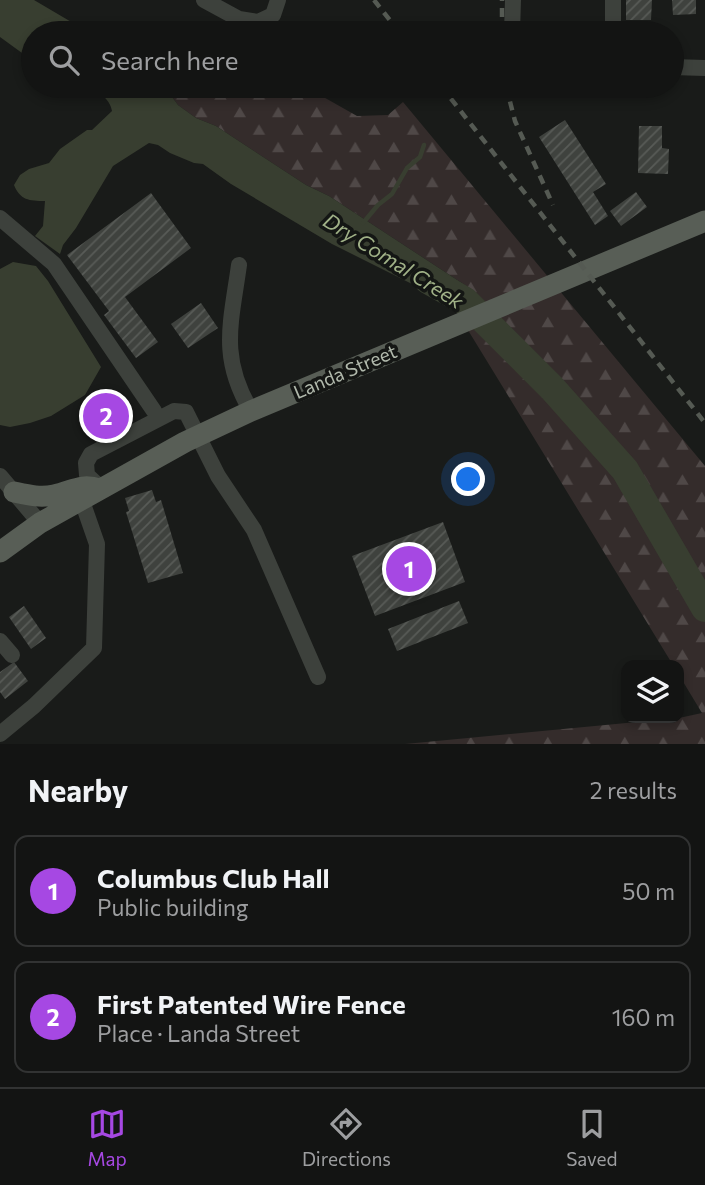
<!DOCTYPE html>
<html lang="en">
<head>
<meta charset="utf-8">
<style>
  body { margin:0; font-family:Commissioner,sans-serif; background:#202121; color:#f1f3f6 }
  .controls { position:absolute; right:21px; bottom:21px; display:grid; overflow:hidden; border-radius:14px; box-shadow:0 4px 10px #0003 }
  .controls button { width:63px; height:63px; display:grid; place-items:center; padding:0; border:0; border-bottom:2px solid #323333; background:#131413; color:#f1f3f6; font:35px sans-serif }
  .you { position:absolute; left:469px; top:480px; width:24px; height:24px; margin:-18px; border:5px solid #fff; border-radius:50%; background:#1a73e8; box-shadow:0 0 0 10px #1a73e833 }
  .badge { display:grid; place-items:center; width:46px; height:46px; border-radius:50%; background:#a648e3; color:#fff; font-size:23px; font-weight:700 }
  .pin { position:absolute; translate:-50% -50%; border:4px solid #fff; box-shadow:0 2px 7px #0006 }
  .list { margin:0; padding:0; list-style:none }
  h2 { display:flex; justify-content:space-between; align-items:center; height:91px; margin:0; padding:0 28px; font-size:30px }
  h2 small { font-size:23px; font-weight:400; color:#9d9ea0 }
  .list li { display:grid; grid-template-columns:46px 1fr auto; gap:21px; align-items:center; box-sizing:border-box; height:112px; margin:0 14px 14px; padding:0 14px; border:2px solid #323333; border-radius:14px }
  .list b { display:block; font-size:26px; white-space:nowrap }
  .list p { margin:0; font-size:23px; white-space:nowrap; color:#9d9ea0 }
  .list em { font-size:23px; font-style:normal; color:#9d9ea0 }
  .icon { flex:none; width:38px; height:38px; fill:none; stroke:currentColor; stroke-width:2; stroke-linecap:round; stroke-linejoin:round }
  .map { position:relative; flex:none; width:705px; height:744px; overflow:hidden }
  .search { position:absolute; background:#131413; box-shadow:0 4px 10px #0003; left:21px; right:21px; top:21px; height:77px; display:flex; align-items:center; gap:18px; box-sizing:border-box; padding:0 24px; border-radius:38px; color:#9d9ea0; font-size:26px }
  .sheet { height:343px; background:#131413 }
  nav { display:flex; justify-content:space-around; align-items:center; box-sizing:border-box; height:98px; border-top:2px solid #323333; background:#131413; font-size:19px; color:#9d9ea0 }
  nav a { display:grid; justify-items:center; gap:4px }
  nav .on { color:#a648e3 }
  .map>svg:first-child { display:block }
  .forest { fill:url(#forest-firs) }
  .water { fill:#383e30 }
  .lines { fill:none; stroke-linecap:round; stroke-linejoin:round }
  .stream { stroke:#383e30; stroke-width:4.5 }
  .river { stroke:#383e30; stroke-width:28 }
  .building { fill:url(#building-hatch) }
  .minor { stroke:#3d413c; stroke-width:16 }
  .major { stroke:#585e56; stroke-width:21 }
  .rail { stroke:#555a53; stroke-width:4.5; stroke-dasharray:9 7; stroke-linecap:butt }
  .labels { text-anchor:middle; dominant-baseline:central; stroke-width:7; stroke-linejoin:round; paint-order:stroke }
  .street-label { font-size:19px; fill:#b1b9ac; stroke:#141614 }
  .water-label { font-size:21px; font-style:italic; fill:#a0b187; stroke:#141614 }
</style>
</head>
<body>
<div class="map">
<svg width="705" height="744" viewBox="0 0 705 744">
  <defs>
    <pattern id="forest-firs" width="22" height="20" patternUnits="userSpaceOnUse" patternTransform="scale(1.75)"><rect width="22" height="20" fill="#342c2b"/><path d="M5 1l3.5 6h-7zM16 11l3.5 6h-7z" fill="#4f4847"/></pattern>
    <pattern id="building-hatch" width="6" height="6" patternUnits="userSpaceOnUse" patternTransform="scale(1.75)"><rect width="6" height="6" fill="#3f423e"/><path d="M-1 1l2-2M0 6l6-6M5 7l2-2" fill="none" stroke="#585b57"/></pattern>
  </defs>
  <rect width="100%" height="100%" fill="#191b19"/>
  <path class="forest" d="M164 86H304L357 116 388 115 403 102 705 466V744H405L679 718 702 713 679 675V665H673L452 304 471 289 329 196 306 185 216 126 196 118 178 105Z"/>
  <path class="water" d="M0 0H34L90 33H33V61L0 37Z
    M87 86H164L178 105 196 118 216 126 306 185 329 196 471 289 452 304 332 244 231 184 203 164 194 163 170 153 158 145 149 143 113 166 76 228 63 245 60 254 35 236 43 226 45 201C29 201 20 200 14 185L20 175 29 169 49 163 60 149 87 130H92L112 111C110 98 98 92 87 86Z
    M13 262 36 266 48 281 101 367 85 395 51 416 30 423 10 427 0 425V269Z"/>
  <g class="lines">
    <path class="stream" d="M363 223 378 205 392 194 407 168 420 157 424 145"/>
    <path class="river" d="M428 280 465 301 552 388 625 470 705 608"/>
  </g>
  <path class="building" d="M626 0H652L651 20H626Z
    M672 0H696V14L673 15Z
    M565 120 606 184 593 192 608 216 595 225 539 137Z
    M639 126H662V148L669 149 668 174 638 173Z
    M636 192 647 207 621 226 610 211Z
    M151 193 191 248 125 297 158 342 136 358 104 315 109 311 67 255Z
    M201 303 218 328 188 348 171 324Z
    M152 490 156 502 161 500 183 573 148 583 126 512 129 511 125 498Z
    M443 522 465 582 375 616 352 556Z
    M459 601 468 623 397 651 388 629Z
    M24 606 46 638 31 649 9 617Z
    M14 662 28 681 5 699 0 692V672Z"/>
  <g class="lines">
    <path class="minor" d="M204 0 239 19 258 22 273 15 278 0
      M512 33 513 0
      M613 33V0
      M672 67 705 68
      M0 218 54 264 154 411
      M239 265C231 323 219 357 251 411
      M0 476 40 523
      M102 489 87 475 86 463 91 454 174 411 186 412 218 476 254 530 318 677
      M0 641 12 655
      M0 734 34 706 94 648 97 544 82 501"/>
    <path class="major" d="M14 492C28 495 40 498 54 495 73 491 80 483 100 489
      M0 552 40 523 185 442 251 411 705 221"/>
    <path class="rail" d="M374 0 400 33
      M502 33V0
      M441 86 705 423
      M506 86 515 121 553 205"/>
  </g>
  <g class="labels">
    <g class="street-label">
      <text transform="translate(345 371) rotate(-23)">Landa Street</text>
    </g>
    <g class="water-label">
      <text transform="translate(394 260) rotate(32)">Dry Comal Creek</text>
    </g>
  </g>
</svg>
<div class="controls">
<button><svg class="icon" aria-label="layers" viewBox="0 0 24 24"><path d="M12 4l9 5-9 5-9-5zM3 14l9 5 9-5"/></svg></button>
</div>
<div class="you"></div>
<div class="pin badge" style="left:409px;top:569px">1</div>
<div class="pin badge" style="left:106px;top:416px">2</div>
<div class="search"><svg class="icon" aria-label="search" viewBox="0 0 24 24"><circle cx="10" cy="10" r="6"/><path d="M15 15l6 6"/></svg>Search here</div>
</div>
<section class="sheet">
<h2>Nearby<small>2 results</small></h2>
<ul class="list">
<li><span class="badge">1</span><div><b>Columbus Club Hall</b><p>Public building</p></div><em>50 m</em></li>
<li><span class="badge">2</span><div><b>First Patented Wire Fence</b><p>Place · Landa Street</p></div><em>160 m</em></li>
</ul>
</section>
<nav>
<a class="on"><svg class="icon" aria-label="map" viewBox="0 0 24 24"><path d="M3 6l6-2 6 2 6-2v14l-6 2-6-2-6 2zM9 4v14M15 6v14"/></svg>Map</a>
<a><svg class="icon" aria-label="directions" viewBox="0 0 24 24"><path d="M12 3l9 9-9 9-9-9zM9 14v-3h6M13 9l2 2-2 2"/></svg>Directions</a>
<a><svg class="icon" aria-label="saved" viewBox="0 0 24 24"><path d="M7 4h10v16l-5-4-5 4z"/></svg>Saved</a>
</nav>
</body>
</html>
